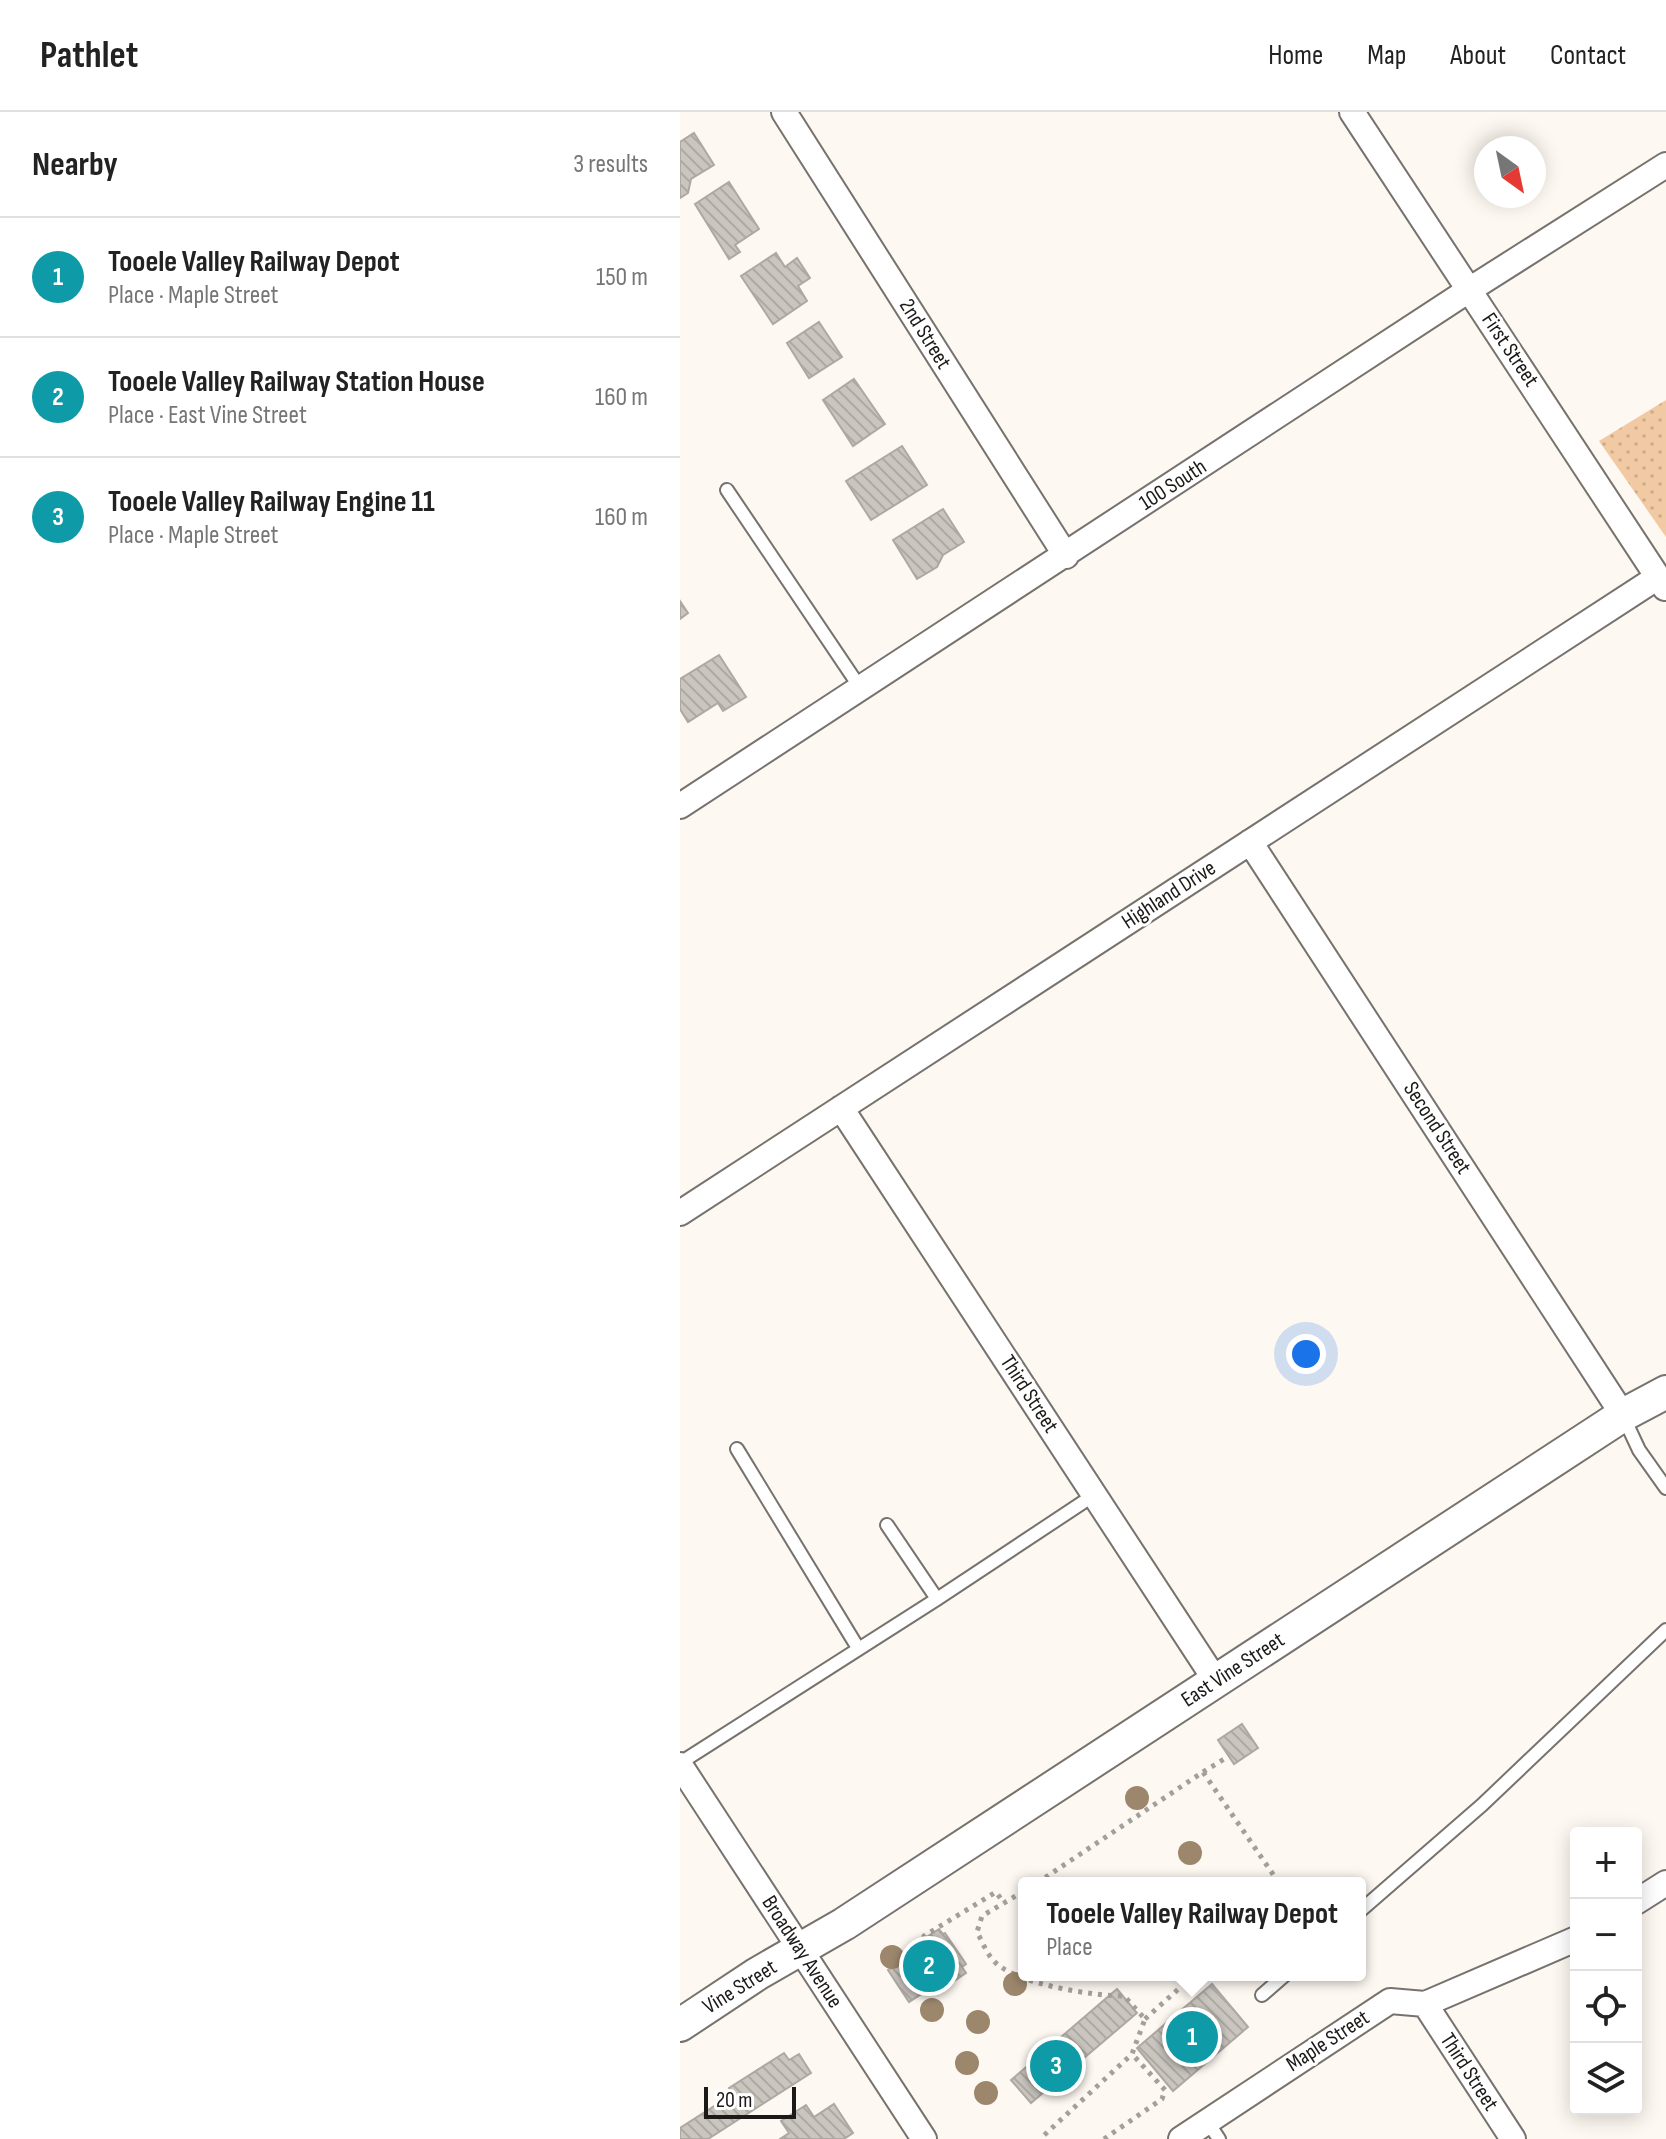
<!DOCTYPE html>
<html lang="en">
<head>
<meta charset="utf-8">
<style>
  body { margin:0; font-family:"Sofia Sans Condensed",sans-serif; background:#f2f2f2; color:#222 }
  .controls { position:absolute; right:24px; bottom:24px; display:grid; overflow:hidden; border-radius:8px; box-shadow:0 4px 20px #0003 }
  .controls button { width:72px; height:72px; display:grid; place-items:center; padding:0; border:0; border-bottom:2px solid #e0e0e0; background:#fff; color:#222; font:40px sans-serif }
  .compass { position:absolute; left:794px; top:24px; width:72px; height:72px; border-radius:50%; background:#fff; box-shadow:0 4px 20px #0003; rotate:147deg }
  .scale { position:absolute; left:24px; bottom:20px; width:92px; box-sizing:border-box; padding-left:8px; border:4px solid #1c1a18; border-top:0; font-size:22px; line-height:28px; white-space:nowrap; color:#1c1a18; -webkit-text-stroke:6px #fff; paint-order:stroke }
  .you { position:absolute; left:626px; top:1242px; width:28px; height:28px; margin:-20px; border:6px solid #fff; border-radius:50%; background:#1a73e8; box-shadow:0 0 0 12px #1a73e833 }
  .badge { display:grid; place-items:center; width:52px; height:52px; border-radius:50%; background:#0b8043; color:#fff; font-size:26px; font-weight:700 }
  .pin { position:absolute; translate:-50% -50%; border:4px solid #fff; box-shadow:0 2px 8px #0006 }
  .popup { position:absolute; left:338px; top:1765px; width:348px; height:104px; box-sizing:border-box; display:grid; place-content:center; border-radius:8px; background:#fff; filter:drop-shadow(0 2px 6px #0005); font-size:26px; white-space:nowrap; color:#767676 }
  .popup b { font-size:30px; color:#222 }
  .popup::after { content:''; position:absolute; left:50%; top:100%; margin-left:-16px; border:16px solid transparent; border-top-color:#fff }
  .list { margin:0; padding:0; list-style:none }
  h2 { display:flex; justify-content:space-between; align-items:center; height:104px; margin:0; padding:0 32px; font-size:34px }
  h2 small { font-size:26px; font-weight:400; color:#767676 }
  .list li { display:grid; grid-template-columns:52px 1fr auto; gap:24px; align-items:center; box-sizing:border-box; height:120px; padding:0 32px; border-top:2px solid #e0e0e0 }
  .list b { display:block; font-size:30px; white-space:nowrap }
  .list p { margin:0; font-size:26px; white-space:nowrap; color:#767676 }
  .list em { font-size:26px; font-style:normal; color:#767676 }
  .icon { flex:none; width:44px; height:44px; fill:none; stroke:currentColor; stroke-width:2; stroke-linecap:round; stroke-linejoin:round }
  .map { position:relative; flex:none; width:986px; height:2027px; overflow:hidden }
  header { display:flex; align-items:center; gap:48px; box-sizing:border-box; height:112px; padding:0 40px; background:#fff; border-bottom:2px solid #e0e0e0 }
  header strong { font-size:38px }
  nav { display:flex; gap:44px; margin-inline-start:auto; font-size:28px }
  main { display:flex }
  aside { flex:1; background:#fff }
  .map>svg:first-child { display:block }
  .park { fill:url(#park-dots) }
  .building { fill:url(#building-back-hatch); stroke:#aea8a3; stroke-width:2 }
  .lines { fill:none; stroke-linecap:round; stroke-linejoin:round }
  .service-casing { stroke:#77726d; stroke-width:16 }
  .minor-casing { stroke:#77726d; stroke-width:28 }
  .tertiary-casing { stroke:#77726d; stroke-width:36 }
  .path { stroke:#a49f9b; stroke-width:5; stroke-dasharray:4 6; stroke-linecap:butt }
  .service { stroke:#fff; stroke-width:12 }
  .minor { stroke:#fff; stroke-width:24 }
  .tertiary { stroke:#fff; stroke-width:32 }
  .tree { fill:#9c876d }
  .labels { text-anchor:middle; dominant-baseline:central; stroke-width:6; stroke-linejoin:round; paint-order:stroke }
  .street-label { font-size:22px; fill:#1c1a18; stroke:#fff }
</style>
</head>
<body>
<header>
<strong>Pathlet</strong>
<nav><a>Home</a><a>Map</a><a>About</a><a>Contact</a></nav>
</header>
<main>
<aside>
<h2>Nearby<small>3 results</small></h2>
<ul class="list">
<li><span class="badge" style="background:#0f9aa8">1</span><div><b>Tooele Valley Railway Depot</b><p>Place · Maple Street</p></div><em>150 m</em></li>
<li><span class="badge" style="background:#0f9aa8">2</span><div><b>Tooele Valley Railway Station House</b><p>Place · East Vine Street</p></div><em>160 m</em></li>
<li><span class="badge" style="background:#0f9aa8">3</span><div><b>Tooele Valley Railway Engine 11</b><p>Place · Maple Street</p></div><em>160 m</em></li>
</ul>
</aside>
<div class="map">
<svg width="986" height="2027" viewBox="0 0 986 2027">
  <defs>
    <pattern id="park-dots" width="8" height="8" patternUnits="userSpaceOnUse" patternTransform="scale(2)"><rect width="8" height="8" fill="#f1c9a2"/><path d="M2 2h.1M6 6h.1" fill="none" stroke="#ceac8b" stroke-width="1.8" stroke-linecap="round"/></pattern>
    <pattern id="building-back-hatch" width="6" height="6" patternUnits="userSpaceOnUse" patternTransform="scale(2)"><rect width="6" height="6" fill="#cac5bf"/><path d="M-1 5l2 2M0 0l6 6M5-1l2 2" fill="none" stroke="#ada9a3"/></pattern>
  </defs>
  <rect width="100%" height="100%" fill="#fef8f2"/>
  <path class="park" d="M986 288V425L919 329Z"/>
  <path class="building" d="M14 21 34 53 11 67 8 81 0 86V30Z
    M49 70 79 117 55 133 60 140 49 147 15 92Z
    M96 141 105 155 117 146 130 166 118 174 127 189 93 212 61 164Z
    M139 210 162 245 129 266 107 231Z
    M174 267 205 312 173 334 143 288Z
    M222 334 247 373 191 408 166 369Z
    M263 397 284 430 263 443 257 455 237 467 213 428Z
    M0 489 8 501 0 507Z
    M39 543 66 585 43 599 38 591 8 610 0 597V567Z
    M562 1612 578 1636 554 1652 538 1628Z
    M259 1817 263 1822 265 1821 286 1852 282 1855 286 1861 262 1877 258 1871 229 1890 208 1858 243 1836 239 1830Z
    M532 1872 568 1915 493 1979 457 1936Z
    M437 1877 457 1901 351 1991 331 1968Z
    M104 1941 109 1948 119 1942 131 1961 28 2027H0V2016L53 1982 49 1976Z
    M154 1992 173 2021 164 2027H100L109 2021 101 2009 126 1993 134 2005Z"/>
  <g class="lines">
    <defs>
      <path id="service" d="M47 378 181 577
        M944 1306 959 1338 986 1376
        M57 1337 178 1536
        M207 1413 257 1487
        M0 1651 257 1487 414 1383
        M680 1799 802 1693 986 1518
        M582 1883 605 1863
        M527 2009 539 2027"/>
      <path id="minor" d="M104 0 386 444
        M672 0 985 476
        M0 694 789 178 986 53
        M570 730 943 1303
        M161 996 536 1569
        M0 1101 978 465
        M0 1653 244 2027
        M956 1790 986 1771
        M745 1892 833 2027
        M501 2027 710 1889 745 1892 896 1827"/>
      <path id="tertiary" d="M0 1913 77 1862 164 1812 943 1303 986 1280"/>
    </defs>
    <use href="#service" class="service-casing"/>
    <use href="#minor" class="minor-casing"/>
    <use href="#tertiary" class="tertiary-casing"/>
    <path class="path" d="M523 1660 549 1644
      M357 1771 523 1660 599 1771
      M344 1779 302 1804 297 1820C302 1829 306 1840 313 1848 333 1872 414 1884 444 1884L465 1907 452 1942 360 2027
      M245 1826 244 1824 316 1780 324 1791
      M465 1907 514 1863
      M424 2027 482 1987 485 1978 452 1942"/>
    <use href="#service" class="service"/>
    <use href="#minor" class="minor"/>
    <use href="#tertiary" class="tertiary"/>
  </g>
  <g class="tree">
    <circle cx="457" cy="1686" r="12"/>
    <circle cx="510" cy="1741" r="12"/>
    <circle cx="212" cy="1845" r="12"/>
    <circle cx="335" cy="1872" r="12"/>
    <circle cx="252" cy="1898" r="12"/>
    <circle cx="298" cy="1910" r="12"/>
    <circle cx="287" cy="1951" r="12"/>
    <circle cx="306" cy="1981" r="12"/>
  </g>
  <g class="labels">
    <g class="street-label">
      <text transform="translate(245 222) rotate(58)">2nd Street</text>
      <text transform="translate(830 238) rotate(56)">First Street</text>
      <text transform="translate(493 373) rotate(-33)">100 South</text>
      <text transform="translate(489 783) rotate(-33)">Highland Drive</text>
      <text transform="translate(757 1016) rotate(57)">Second Street</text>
      <text transform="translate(349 1282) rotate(57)">Third Street</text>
      <text transform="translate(553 1558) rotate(-33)">East Vine Street</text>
      <text transform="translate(122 1840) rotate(57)">Broadway Avenue</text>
      <text transform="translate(60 1875) rotate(-32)">Vine Street</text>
      <text transform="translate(648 1929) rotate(-33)">Maple Street</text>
      <text transform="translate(789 1960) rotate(57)">Third Street</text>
    </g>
  </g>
</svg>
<div class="controls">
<button>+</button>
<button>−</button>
<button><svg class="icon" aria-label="locate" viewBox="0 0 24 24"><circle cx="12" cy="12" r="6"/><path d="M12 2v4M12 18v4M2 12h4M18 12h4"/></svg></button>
<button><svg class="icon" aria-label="layers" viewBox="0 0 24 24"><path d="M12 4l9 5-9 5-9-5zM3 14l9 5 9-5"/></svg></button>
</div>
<svg class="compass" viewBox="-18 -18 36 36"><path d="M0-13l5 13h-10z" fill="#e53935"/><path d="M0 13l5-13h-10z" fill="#767676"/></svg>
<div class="scale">20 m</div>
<div class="you"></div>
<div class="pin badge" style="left:512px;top:1925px;background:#0f9aa8">1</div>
<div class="popup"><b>Tooele Valley Railway Depot</b>Place</div>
<div class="pin badge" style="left:249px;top:1854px;background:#0f9aa8">2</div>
<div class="pin badge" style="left:376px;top:1954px;background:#0f9aa8">3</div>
</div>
</main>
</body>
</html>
